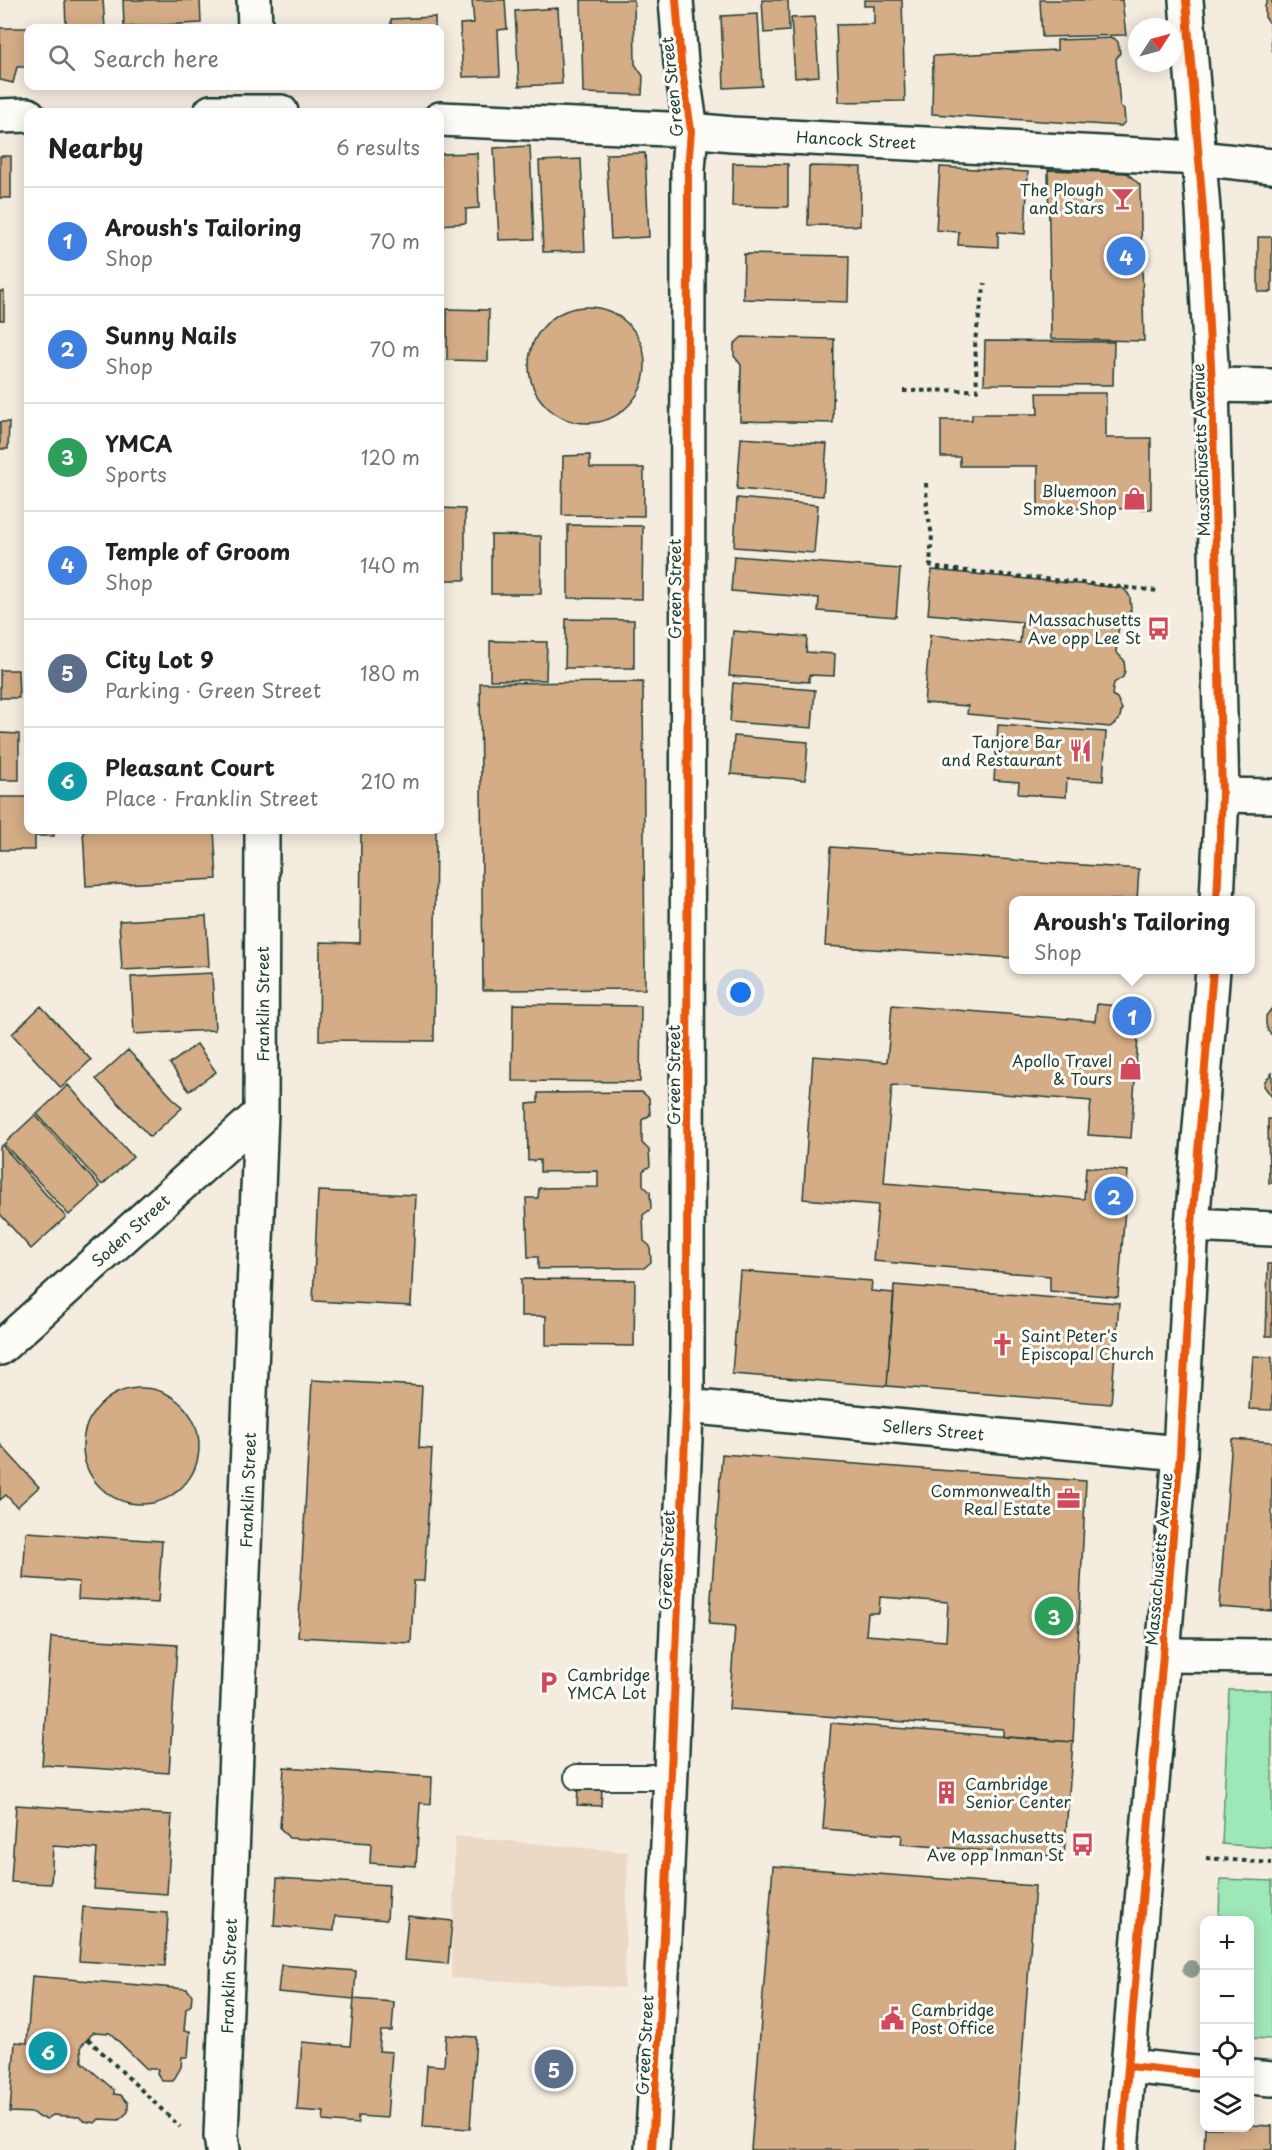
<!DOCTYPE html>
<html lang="en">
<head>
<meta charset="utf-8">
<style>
  body { margin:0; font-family:"Playpen Sans",sans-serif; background:#f2f2f2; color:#222 }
  .controls { position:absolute; right:18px; bottom:18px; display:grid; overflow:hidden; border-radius:12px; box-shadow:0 3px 15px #0003 }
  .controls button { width:54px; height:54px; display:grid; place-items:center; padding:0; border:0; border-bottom:2px solid #e0e0e0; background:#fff; color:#222; font:30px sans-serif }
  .compass { position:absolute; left:1128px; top:18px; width:54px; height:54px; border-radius:50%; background:#fff; box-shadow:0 3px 15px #0003; rotate:54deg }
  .you { position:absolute; left:741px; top:993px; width:21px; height:21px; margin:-15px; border:4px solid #fff; border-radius:50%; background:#1a73e8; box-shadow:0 0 0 9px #1a73e833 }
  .badge { display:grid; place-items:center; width:39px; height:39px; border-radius:50%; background:#d1495b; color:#fff; font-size:20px; font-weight:700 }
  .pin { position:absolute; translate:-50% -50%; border:3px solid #fff; box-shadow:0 2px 6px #0006 }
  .popup { position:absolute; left:1009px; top:896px; width:246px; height:78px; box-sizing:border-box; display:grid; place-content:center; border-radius:12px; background:#fff; filter:drop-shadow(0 2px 4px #0005); font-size:20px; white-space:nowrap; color:#767676 }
  .popup b { font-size:22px; color:#222 }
  .popup::after { content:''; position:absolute; left:50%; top:100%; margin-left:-12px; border:12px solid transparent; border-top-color:#fff }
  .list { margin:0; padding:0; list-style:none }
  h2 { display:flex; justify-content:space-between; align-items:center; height:78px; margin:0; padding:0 24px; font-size:26px }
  h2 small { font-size:20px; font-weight:400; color:#767676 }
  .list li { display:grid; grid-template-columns:39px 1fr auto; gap:18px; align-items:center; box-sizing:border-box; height:108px; padding:0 24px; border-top:2px solid #e0e0e0 }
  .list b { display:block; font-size:22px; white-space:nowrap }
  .list p { margin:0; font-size:20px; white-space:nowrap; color:#767676 }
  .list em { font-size:20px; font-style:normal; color:#767676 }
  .icon { flex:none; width:33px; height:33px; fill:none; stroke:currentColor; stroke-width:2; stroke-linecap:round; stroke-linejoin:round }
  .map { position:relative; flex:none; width:1272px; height:2150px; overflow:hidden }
  .search { position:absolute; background:#fff; box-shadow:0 3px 15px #0003; left:24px; top:24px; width:420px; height:66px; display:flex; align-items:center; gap:15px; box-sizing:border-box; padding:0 21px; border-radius:12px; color:#767676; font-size:22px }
  .panel { position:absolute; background:#fff; box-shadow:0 3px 15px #0003; left:24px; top:108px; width:420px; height:726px; border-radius:12px }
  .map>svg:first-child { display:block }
  .built { fill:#ebd9c5 }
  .green { fill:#9ee8b7; stroke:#5e9276; stroke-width:1.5 }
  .building { fill:#d4ac85; stroke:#1f3d34; stroke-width:1.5; fill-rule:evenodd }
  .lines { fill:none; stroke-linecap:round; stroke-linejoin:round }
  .service-casing { stroke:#1f3d34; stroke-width:28 }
  .minor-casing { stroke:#1f3d34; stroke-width:38 }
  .secondary-casing { stroke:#1f3d34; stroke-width:38 }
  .primary-casing { stroke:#1f3d34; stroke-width:38 }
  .path { stroke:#1f3d34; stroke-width:4; stroke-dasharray:4.5 4.5; stroke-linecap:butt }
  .service { stroke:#fdfcf7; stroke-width:24 }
  .minor { stroke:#fdfcf7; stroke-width:33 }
  .secondary { stroke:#fdfcf7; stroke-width:33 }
  .primary { stroke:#fdfcf7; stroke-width:33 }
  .cycleway-casing { stroke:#fdfcf7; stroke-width:11 }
  .cycleway { stroke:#e8590c; stroke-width:8 }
  .tree { fill:#8d9e90 }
  .labels { text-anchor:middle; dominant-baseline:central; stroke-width:6; stroke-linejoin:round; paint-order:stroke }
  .street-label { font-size:16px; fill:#1f3d34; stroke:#fdfcf7 }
  .poi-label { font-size:16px; fill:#1f3d34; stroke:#fdfcf7; text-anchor:end }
</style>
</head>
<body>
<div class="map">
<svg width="1272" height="2150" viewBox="0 0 1272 2150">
  <rect width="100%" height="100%" fill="#f5ece0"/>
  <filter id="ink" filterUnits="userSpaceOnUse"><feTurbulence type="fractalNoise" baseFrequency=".0167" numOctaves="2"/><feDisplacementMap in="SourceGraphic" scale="12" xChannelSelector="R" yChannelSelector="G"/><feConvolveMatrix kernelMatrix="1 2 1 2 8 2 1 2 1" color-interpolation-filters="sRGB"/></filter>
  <g filter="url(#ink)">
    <path class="built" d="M455 1836 628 1852 624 1988 451 1978Z"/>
    <path class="green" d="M1229 1690H1272V1848L1222 1844Z
      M1220 1879 1272 1881V2039L1250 2038V1920H1219Z"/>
    <path class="building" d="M65 0H103L105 28H66Z
      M123 0H200L201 23 124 27Z
      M472 0H505L507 29 498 30 500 76 463 77 460 24 474 23Z
      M581 0H634L635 64 643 76 642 95 583 93Z
      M762 0H788L789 31 764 33Z
      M864 0H902L905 101 839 102 836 25 874 24V6H864Z
      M1040 0H1122L1126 35 1042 37Z
      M1268 0H1272V51L1270 24 1265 17V6Z
      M558 8 562 84 519 86 515 11Z
      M758 14 762 86 724 88 721 16Z
      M435 17V28H391V19Z
      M815 17 819 76 795 78 791 18Z
      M341 24V28H312V25Z
      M0 28H28V67H17L13 83 0 80Z
      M1114 38 1118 42 1120 53 1116 59 1120 106 1124 109 1125 122 1121 126 932 114 933 56 1057 50V40Z
      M530 146 534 239 499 240 494 148Z
      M477 153 479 208 466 209V223L440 225V154Z
      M645 153 649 237 611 239 606 154Z
      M0 156H11V198H0Z
      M581 159 585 251 543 252 539 161Z
      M733 163 788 164V207L732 206Z
      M809 166 861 167 860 226 808 225Z
      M940 167 1028 172 1025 234 998 232V247L958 245 959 232 936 230Z
      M1048 170 1127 173 1140 185 1144 341 1051 339Z
      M1258 237H1272V292H1258Z
      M744 254 849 256 848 302 743 299Z
      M0 291H4V320H0Z
      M529 365a58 58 0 1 1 116 0a58 58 0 1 1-116 0Z
      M447 309 489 310 488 361 447 360Z
      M742 337 834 339 833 423 740 421 741 365 734 356V344Z
      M985 341 1114 342 1113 385 984 384Z
      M1037 393H1106V438H1151V509L1038 508V466H960V457H941V420H972V414H1038Z
      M0 422H9L8 449H0Z
      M741 438 827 444 823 496 737 489Z
      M590 455V468H644V516L562 515 563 456Z
      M737 498 818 505 814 553 734 547Z
      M440 508 465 509V580H440Z
      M568 525 643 526 642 599 568 598Z
      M491 535 541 536V594H491Z
      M734 556 900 569 896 617 818 611 819 598 731 591Z
      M932 570 1122 588 1127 592 1130 597 1131 610 1124 620 1119 624 1116 652 1124 660 1125 671 1123 677 1114 683 1112 695 1117 698 1122 709 1119 720 1110 727 967 714 968 706 924 703 930 635 1020 643 1022 622 928 614Z
      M566 619 634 620V668H565Z
      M733 631 807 637 806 652 835 654 834 676 809 675V682L729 676Z
      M490 641 547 642 546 680H490Z
      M0 670H18L19 698H0Z
      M643 682 645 989 483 990 480 683Z
      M733 683 815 690 812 728 730 722Z
      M998 725 1106 732 1103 781 1067 779 1066 797 1018 794 1019 782 994 780Z
      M0 733 19 734V780H0Z
      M734 736 808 742 805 780 731 774Z
      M0 797H28V830H54V836H35V850H0Z
      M83 830H214L217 879 86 886Z
      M361 830H436L434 1041 319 1040 320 942 360 943Z
      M831 847 1139 869 1137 900H1014V958L825 946Z
      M206 916 209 966 122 970 119 921Z
      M212 973 215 1030 134 1034 131 977Z
      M513 1004 641 1006 640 1082 512 1081Z
      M1097 1004 1140 1008 1131 1138 1088 1135 1091 1101 892 1085 884 1183 1084 1199 1086 1167 1128 1171 1118 1297 1050 1291V1276L873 1261 878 1205 803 1199 813 1056 887 1062 892 1005 1095 1021Z
      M41 1006 91 1060 61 1088 12 1034Z
      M1272 1008V1035L1268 1031 1266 1024V1016Z
      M197 1044 216 1072 189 1091 170 1064Z
      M128 1050 182 1108 150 1137 96 1079Z
      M1272 1073V1097L1264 1086 1265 1081Z
      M68 1085 133 1157 102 1185 37 1114Z
      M642 1092 649 1098 650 1115 642 1120V1143L649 1150 650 1166 643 1171V1185L650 1192 651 1209 643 1215 644 1241 650 1246 651 1262 644 1268 538 1269V1257H528L526 1198H538L539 1188 598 1187V1171L540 1172V1160L528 1161 527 1104 538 1103V1093Z
      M35 1115 100 1187 69 1215 4 1144Z
      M1268 1119H1272V1183H1269Z
      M2 1145 66 1217 31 1249 0 1214V1147Z
      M318 1191 416 1195 411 1306 313 1301Z
      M1268 1264H1272V1336H1266Z
      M740 1271 872 1281 871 1291 894 1293 887 1386 732 1374Z
      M521 1279 635 1280 634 1346 546 1345V1316H521Z
      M894 1285 1119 1303 1111 1404 887 1386Z
      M1253 1356 1272 1357V1410L1249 1409Z
      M312 1380 422 1386 419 1448 432 1449 424 1581H414L411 1643 298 1637Z
      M83 1446a58 58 0 1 1 116 0a58 58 0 1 1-116 0Z
      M1232 1439 1272 1442V1611L1219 1607Z
      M0 1444 39 1487 17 1507 6 1495 0 1500Z
      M722 1454 1086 1481 1073 1742 1003 1737V1729L729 1709 735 1626 709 1624ZM880 1597 948 1602 946 1641 866 1635 868 1613H879Z
      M26 1532 162 1541 158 1603 78 1599 79 1582 23 1578Z
      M51 1637 177 1645 169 1773 42 1765Z
      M831 1723 1073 1742 1064 1857 901 1844 902 1835 823 1829Z
      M284 1767 432 1777 431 1804 420 1803 416 1866 370 1863 371 1843 289 1838 280 1828Z
      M578 1788 602 1789 601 1806 577 1805Z
      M16 1805 172 1815 167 1894 94 1889 97 1849 53 1846 51 1884 11 1882Z
      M773 1866 1035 1886 1015 2150H751Z
      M277 1878 389 1885 387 1920 335 1916 334 1931 274 1926Z
      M83 1907 168 1913 165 1966 79 1961Z
      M408 1916 452 1921 448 1964 404 1960Z
      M281 1965 356 1971 354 1999 278 1992Z
      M32 1976 187 1989 192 1995 191 2005 186 2009 184 2031H190L188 2057H182L181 2067 173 2081H162L157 2073 158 2069H147L110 2033 94 2032 81 2046 82 2062 114 2090V2094L121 2095 128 2103V2112L119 2120 99 2119 95 2123 84 2121 79 2117 53 2115 47 2119 38 2117 33 2113 10 2112 15 2042 27 2043Z
      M354 1999 394 2002 392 2031H381L379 2051 392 2052 387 2118 358 2116V2124L323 2121 324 2112 297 2110 302 2042 350 2046Z
      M446 2035 476 2037 470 2129 423 2126 427 2065 444 2066Z
      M1250 2125 1272 2126V2150H1204L1205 2128H1250Z"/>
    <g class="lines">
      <defs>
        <path id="service" d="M577 1777H670"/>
        <path id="minor" d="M254 0 255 28
          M211 112H281
          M0 116 28 115
          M440 119 691 130 732 134 1198 158 1272 166
          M1212 385 1272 386
          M1222 795 1272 796
          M1192 1225 1272 1229
          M0 1348 261 1113
          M686 1406 1180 1453
          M1164 1655 1272 1656
          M223 2150 221 2136 261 1113 262 830
          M652 2150 664 1938 687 1390 688 170 691 130 681 63 676 0"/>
        <path id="secondary" d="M1129 2066 1204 2074
          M1250 2077 1272 2079"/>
        <path id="primary" d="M1186 0 1203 209 1212 385 1222 795 1217 900
          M1121 2150 1180 1453 1192 1225 1213 970"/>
      </defs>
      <use href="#service" class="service-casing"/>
      <use href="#minor" class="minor-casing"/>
      <use href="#secondary" class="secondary-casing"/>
      <use href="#primary" class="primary-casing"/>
      <path class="path" d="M903 391 977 390 975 340 985 283
        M926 483 927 510 932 535 930 565 938 568 1159 591
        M1206 1858 1272 1863
        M88 2039 180 2127"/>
      <use href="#service" class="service"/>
      <use href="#minor" class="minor"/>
      <use href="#secondary" class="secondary"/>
      <use href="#primary" class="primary"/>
      <defs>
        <path id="cycleway" d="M1186 0 1203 209 1212 385 1222 795 1217 900
          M1129 2066 1204 2074
          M652 2150 664 1938 687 1390 688 170 691 130 681 63 676 0
          M1121 2150 1180 1453 1192 1225 1213 970"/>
      </defs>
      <use href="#cycleway" class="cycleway-casing"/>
      <use href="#cycleway" class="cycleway"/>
    </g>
    <circle class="tree" cx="1191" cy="1969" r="9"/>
  </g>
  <defs>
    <symbol id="bar-bare" viewBox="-9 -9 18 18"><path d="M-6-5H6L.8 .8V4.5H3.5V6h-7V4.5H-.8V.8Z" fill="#d1495b" stroke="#fdfcf7" stroke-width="2.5" paint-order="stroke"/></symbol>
    <symbol id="shop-bare" viewBox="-9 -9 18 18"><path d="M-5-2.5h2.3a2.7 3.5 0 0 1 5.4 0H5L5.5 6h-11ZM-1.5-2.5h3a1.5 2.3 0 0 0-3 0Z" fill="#d1495b" stroke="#fdfcf7" stroke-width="2.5" paint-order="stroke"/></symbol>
    <symbol id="bus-bare" viewBox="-9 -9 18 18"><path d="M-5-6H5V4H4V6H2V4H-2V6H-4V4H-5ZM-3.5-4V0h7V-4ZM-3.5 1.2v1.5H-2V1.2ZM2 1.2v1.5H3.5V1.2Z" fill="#d1495b" stroke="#fdfcf7" stroke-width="2.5" paint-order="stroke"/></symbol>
    <symbol id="restaurant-bare" viewBox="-9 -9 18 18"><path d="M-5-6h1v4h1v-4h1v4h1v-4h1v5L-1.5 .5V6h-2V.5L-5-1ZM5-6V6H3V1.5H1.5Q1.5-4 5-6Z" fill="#d1495b" stroke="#fdfcf7" stroke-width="2.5" paint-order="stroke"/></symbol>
    <symbol id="church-bare" viewBox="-9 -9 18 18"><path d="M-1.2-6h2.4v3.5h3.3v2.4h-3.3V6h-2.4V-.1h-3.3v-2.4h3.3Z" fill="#d1495b" stroke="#fdfcf7" stroke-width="2.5" paint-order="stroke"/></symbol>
    <symbol id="office-bare" viewBox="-9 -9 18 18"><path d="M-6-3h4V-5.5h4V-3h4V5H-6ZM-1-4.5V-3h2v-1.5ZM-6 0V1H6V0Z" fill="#d1495b" stroke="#fdfcf7" stroke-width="2.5" paint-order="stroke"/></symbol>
    <symbol id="parking-bare" viewBox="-9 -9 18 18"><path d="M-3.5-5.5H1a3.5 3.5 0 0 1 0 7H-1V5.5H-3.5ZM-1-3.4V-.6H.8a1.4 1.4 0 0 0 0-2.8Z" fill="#d1495b" stroke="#fdfcf7" stroke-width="2.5" paint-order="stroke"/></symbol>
    <symbol id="building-bare" viewBox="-9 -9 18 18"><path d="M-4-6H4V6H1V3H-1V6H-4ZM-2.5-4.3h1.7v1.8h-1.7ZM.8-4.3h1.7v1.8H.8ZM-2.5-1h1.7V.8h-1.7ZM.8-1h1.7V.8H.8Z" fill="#d1495b" stroke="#fdfcf7" stroke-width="2.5" paint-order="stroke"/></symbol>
    <symbol id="civic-bare" viewBox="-9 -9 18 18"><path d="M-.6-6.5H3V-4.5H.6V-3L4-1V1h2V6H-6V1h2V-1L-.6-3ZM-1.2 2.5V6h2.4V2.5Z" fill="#d1495b" stroke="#fdfcf7" stroke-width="2.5" paint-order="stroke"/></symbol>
  </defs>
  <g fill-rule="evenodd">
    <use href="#bar-bare" x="1106" y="182" width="33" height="33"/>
    <use href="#shop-bare" x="1118" y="482" width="33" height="33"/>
    <use href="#bus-bare" x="1142" y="612" width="33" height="33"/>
    <use href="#restaurant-bare" x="1064" y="734" width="33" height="33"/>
    <use href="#shop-bare" x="1114" y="1052" width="33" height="33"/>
    <use href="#church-bare" x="986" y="1328" width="33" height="33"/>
    <use href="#office-bare" x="1052" y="1482" width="33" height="33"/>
    <use href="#parking-bare" x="532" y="1666" width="33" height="33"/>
    <use href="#building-bare" x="930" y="1776" width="33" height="33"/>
    <use href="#bus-bare" x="1066" y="1828" width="33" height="33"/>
    <use href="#civic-bare" x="876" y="2002" width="33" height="33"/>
  </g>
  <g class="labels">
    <g class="street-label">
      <text transform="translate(671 87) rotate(-96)">Green Street</text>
      <text transform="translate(856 139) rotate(3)">Hancock Street</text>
      <text transform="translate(1200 450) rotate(-92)">Massachusetts Avenue</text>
      <text transform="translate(674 589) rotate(-90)">Green Street</text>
      <text transform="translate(262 1004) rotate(-90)">Franklin Street</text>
      <text transform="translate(673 1075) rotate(-90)">Green Street</text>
      <text transform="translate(130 1230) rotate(-42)">Soden Street</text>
      <text transform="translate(933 1429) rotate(5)">Sellers Street</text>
      <text transform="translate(247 1490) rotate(-88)">Franklin Street</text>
      <text transform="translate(1158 1559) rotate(-85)">Massachusetts Avenue</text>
      <text transform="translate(666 1560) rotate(-88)">Green Street</text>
      <text transform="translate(228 1976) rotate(-88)">Franklin Street</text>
      <text transform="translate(644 2045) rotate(-87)">Green Street</text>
    </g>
    <g class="poi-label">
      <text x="1104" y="189">The Plough<tspan x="1104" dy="18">and Stars</tspan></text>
      <text x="1117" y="490">Bluemoon<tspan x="1117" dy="18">Smoke Shop</tspan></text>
      <text x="1141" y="619">Massachusetts<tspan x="1141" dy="18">Ave opp Lee St</tspan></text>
      <text x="1062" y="741">Tanjore Bar<tspan x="1062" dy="18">and Restaurant</tspan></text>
      <text x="1112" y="1060">Apollo Travel<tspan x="1112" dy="18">&amp; Tours</tspan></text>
      <text x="1021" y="1335" text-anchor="start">Saint Peter's<tspan x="1021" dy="18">Episcopal Church</tspan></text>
      <text x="1051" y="1490">Commonwealth<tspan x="1051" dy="18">Real Estate</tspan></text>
      <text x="567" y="1674" text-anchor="start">Cambridge<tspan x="567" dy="18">YMCA Lot</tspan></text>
      <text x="965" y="1783" text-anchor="start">Cambridge<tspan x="965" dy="18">Senior Center</tspan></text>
      <text x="1064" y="1836">Massachusetts<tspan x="1064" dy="18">Ave opp Inman St</tspan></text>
      <text x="911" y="2009" text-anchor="start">Cambridge<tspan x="911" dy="18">Post Office</tspan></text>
    </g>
  </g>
</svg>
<div class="controls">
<button>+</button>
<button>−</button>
<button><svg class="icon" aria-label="locate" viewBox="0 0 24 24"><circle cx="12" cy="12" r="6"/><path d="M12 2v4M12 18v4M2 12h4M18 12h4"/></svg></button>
<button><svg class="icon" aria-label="layers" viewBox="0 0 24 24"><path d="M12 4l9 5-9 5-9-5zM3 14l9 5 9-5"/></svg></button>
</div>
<svg class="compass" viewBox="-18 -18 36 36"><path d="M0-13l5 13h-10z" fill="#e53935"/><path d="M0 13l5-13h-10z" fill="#767676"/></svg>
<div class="you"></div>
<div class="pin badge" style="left:1132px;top:1016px;background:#3f7fe0">1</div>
<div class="popup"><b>Aroush's Tailoring</b>Shop</div>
<div class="pin badge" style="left:1114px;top:1196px;background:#3f7fe0">2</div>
<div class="pin badge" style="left:1054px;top:1616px;background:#2e9e5b">3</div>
<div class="pin badge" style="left:1126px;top:256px;background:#3f7fe0">4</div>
<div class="pin badge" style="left:554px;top:2069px;background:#5c6f8a">5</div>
<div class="pin badge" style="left:48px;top:2051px;background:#0f9aa8">6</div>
<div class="search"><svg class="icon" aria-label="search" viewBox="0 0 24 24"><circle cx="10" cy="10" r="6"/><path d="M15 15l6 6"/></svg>Search here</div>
<section class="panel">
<h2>Nearby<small>6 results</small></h2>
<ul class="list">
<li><span class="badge" style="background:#3f7fe0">1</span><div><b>Aroush's Tailoring</b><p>Shop</p></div><em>70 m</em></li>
<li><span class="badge" style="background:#3f7fe0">2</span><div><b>Sunny Nails</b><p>Shop</p></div><em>70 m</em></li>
<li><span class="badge" style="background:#2e9e5b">3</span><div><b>YMCA</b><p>Sports</p></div><em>120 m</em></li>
<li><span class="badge" style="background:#3f7fe0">4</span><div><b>Temple of Groom</b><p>Shop</p></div><em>140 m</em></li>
<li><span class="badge" style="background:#5c6f8a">5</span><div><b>City Lot 9</b><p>Parking · Green Street</p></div><em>180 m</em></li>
<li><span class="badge" style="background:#0f9aa8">6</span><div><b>Pleasant Court</b><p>Place · Franklin Street</p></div><em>210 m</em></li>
</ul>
</section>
</div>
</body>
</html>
